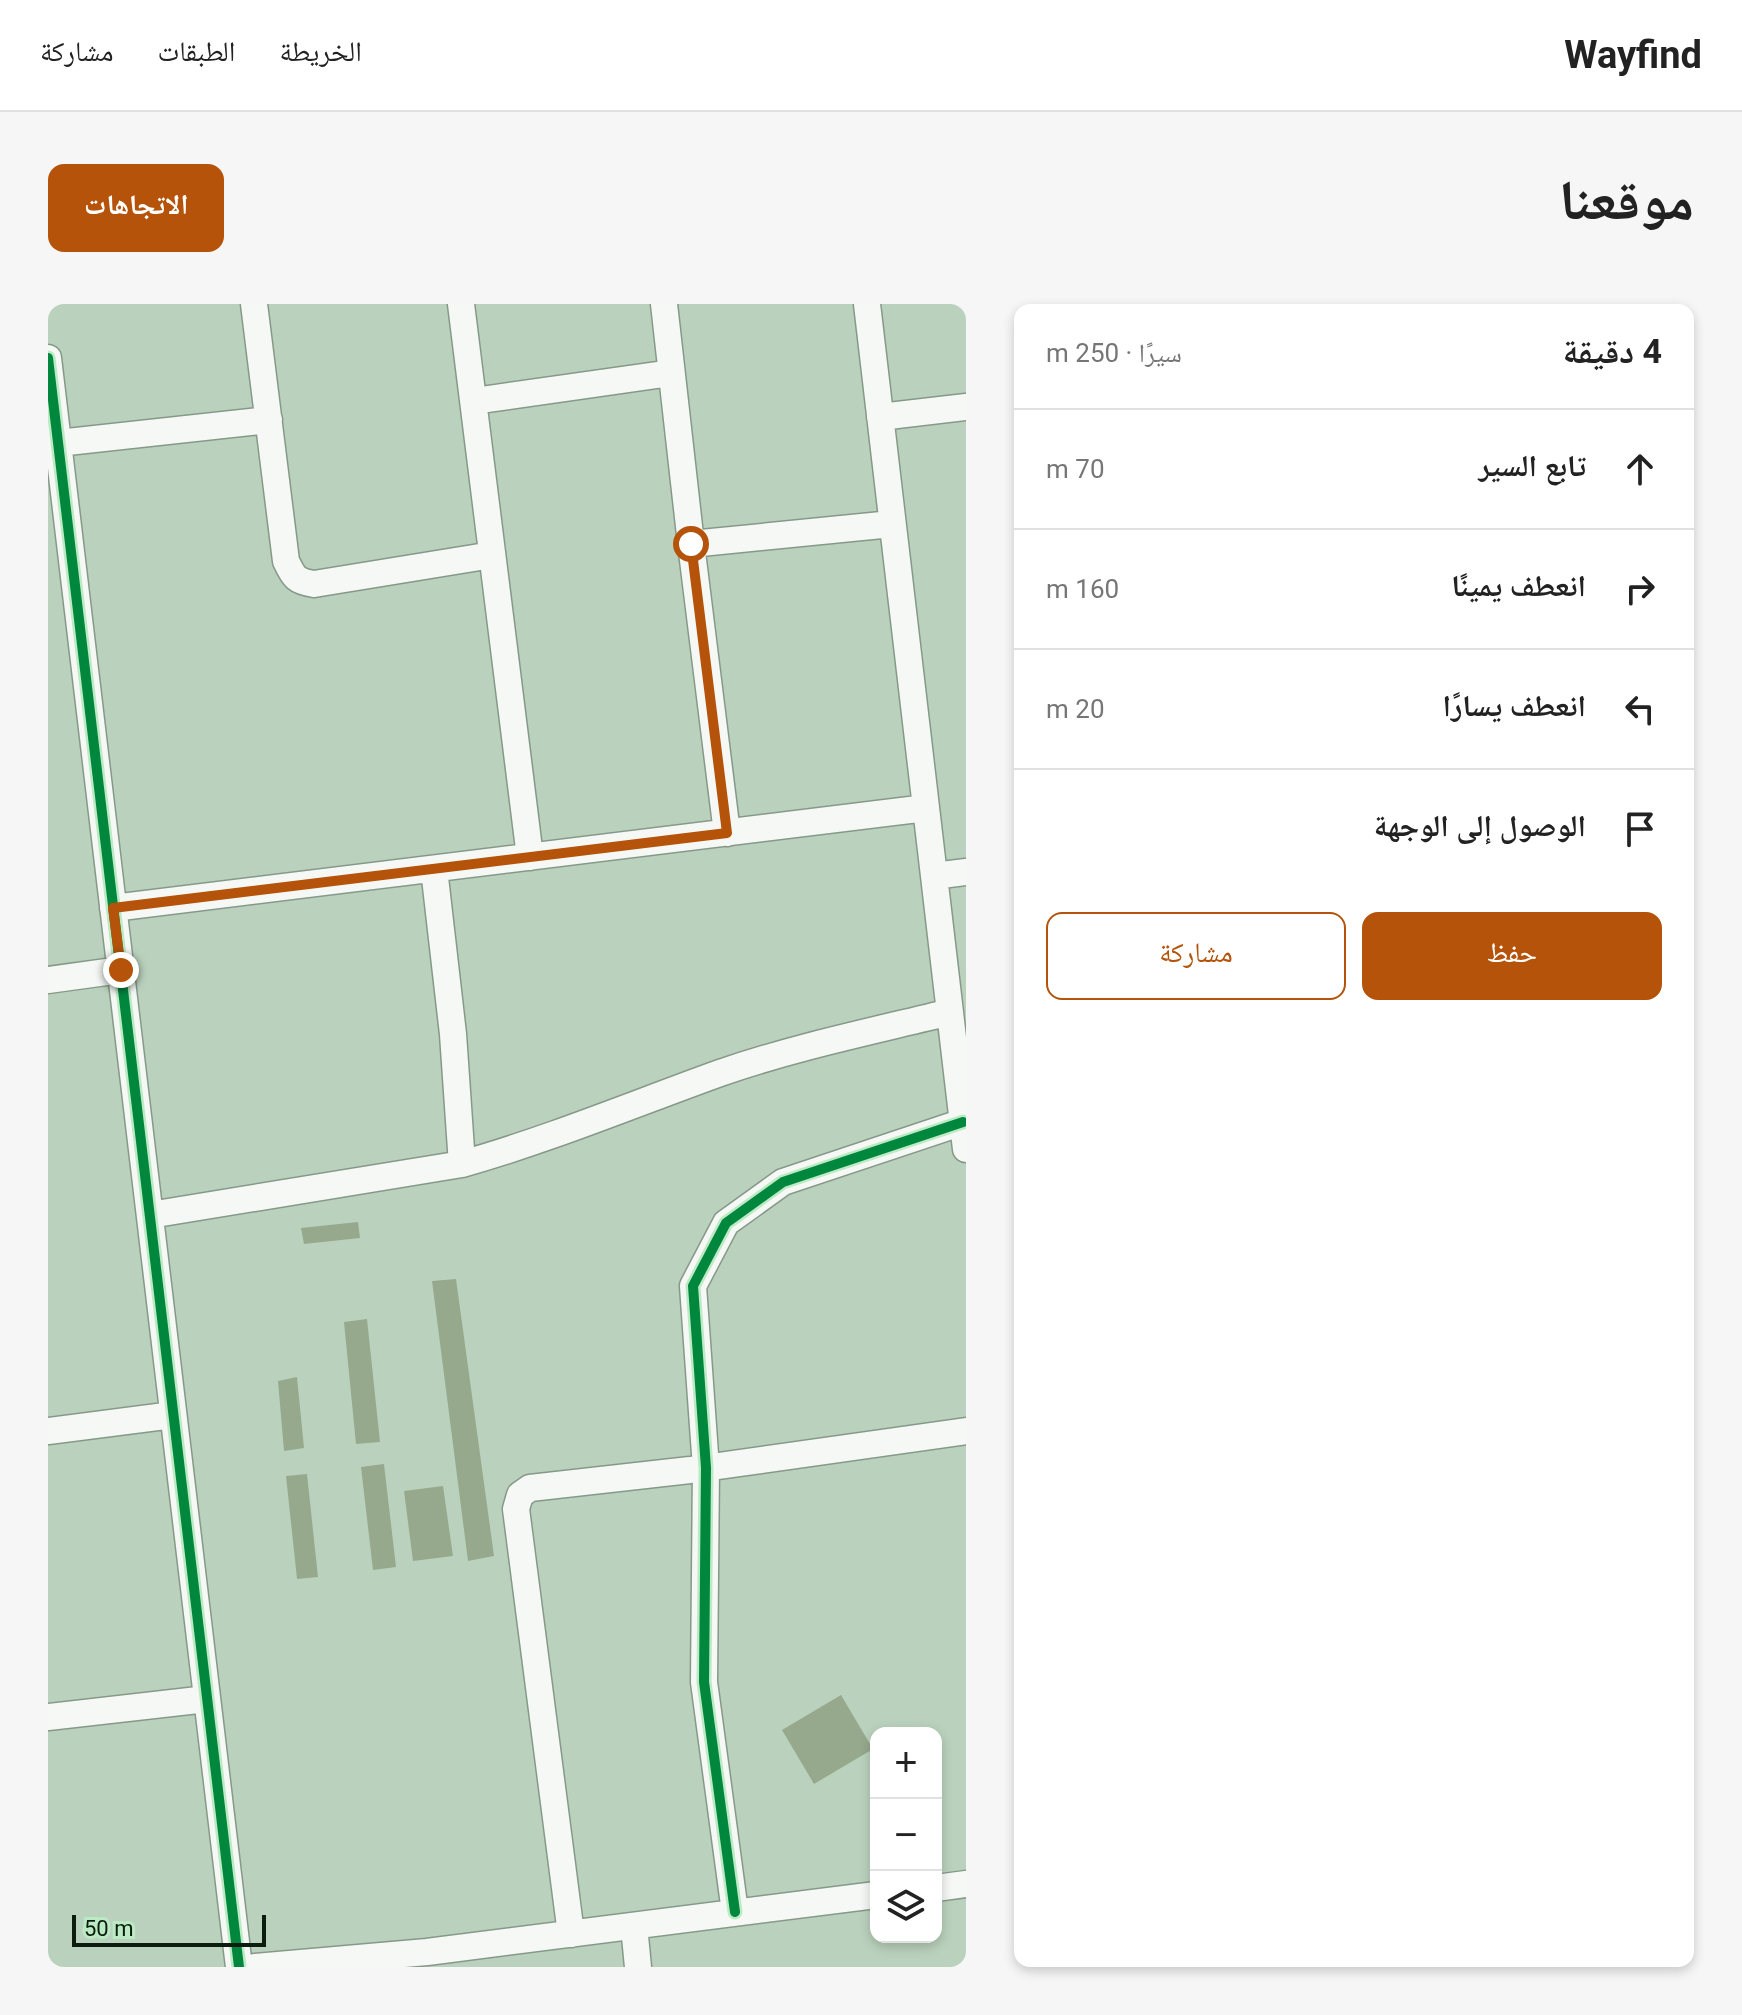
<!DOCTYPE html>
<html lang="ar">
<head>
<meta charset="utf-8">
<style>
  body { margin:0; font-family:Roboto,"Noto Naskh Arabic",sans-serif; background:#f6f6f6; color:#222; direction:rtl }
  .controls { position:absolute; right:24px; bottom:24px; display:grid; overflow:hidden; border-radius:16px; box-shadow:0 4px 12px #0003 }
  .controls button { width:72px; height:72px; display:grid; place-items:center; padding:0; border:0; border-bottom:2px solid #e0e0e0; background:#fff; color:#222; font:40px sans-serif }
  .scale { position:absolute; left:24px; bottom:20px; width:194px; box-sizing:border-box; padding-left:8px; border:4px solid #0c1d0f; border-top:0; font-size:22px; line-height:28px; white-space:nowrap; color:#0c1d0f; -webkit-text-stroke:6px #bceac4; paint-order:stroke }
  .stop { position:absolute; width:24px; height:24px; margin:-18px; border:6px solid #b45309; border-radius:50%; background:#fff }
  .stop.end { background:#b45309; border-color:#fff; box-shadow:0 2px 8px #0008 }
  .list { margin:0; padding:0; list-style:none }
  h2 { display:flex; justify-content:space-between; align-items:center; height:104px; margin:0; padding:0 32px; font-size:34px }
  h2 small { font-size:26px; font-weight:400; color:#767676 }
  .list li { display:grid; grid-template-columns:52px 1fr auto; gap:24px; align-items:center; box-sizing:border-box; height:120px; padding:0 32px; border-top:2px solid #e0e0e0 }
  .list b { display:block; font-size:30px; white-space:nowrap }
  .list em { font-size:26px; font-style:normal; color:#767676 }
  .actions { display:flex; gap:16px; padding:24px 32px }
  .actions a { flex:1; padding:18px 0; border:2px solid #b45309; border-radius:16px; text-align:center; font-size:28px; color:#b45309 }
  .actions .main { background:#b45309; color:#fff }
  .icon { flex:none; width:44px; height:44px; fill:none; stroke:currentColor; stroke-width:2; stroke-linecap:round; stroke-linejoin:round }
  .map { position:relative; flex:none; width:918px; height:1663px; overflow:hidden; direction:ltr; border-radius:16px }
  header { display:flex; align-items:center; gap:48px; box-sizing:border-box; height:112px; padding:0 40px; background:#fff; border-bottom:2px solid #e0e0e0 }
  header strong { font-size:38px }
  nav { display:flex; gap:44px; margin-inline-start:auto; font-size:28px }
  .intro { display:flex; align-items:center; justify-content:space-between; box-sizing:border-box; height:192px; padding:0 48px }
  h1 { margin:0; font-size:56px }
  .button { padding:20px 36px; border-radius:16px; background:#b45309; color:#fff; font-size:28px; font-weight:700 }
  main { display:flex; gap:48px; padding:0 48px }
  aside { flex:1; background:#fff; border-radius:16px; box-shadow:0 4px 12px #0003 }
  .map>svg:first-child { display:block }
  .building { fill:#96a98d }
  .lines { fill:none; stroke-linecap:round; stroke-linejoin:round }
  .minor-casing { stroke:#869989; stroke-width:29 }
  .minor { stroke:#f5f8f5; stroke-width:26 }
  .cycleway-casing { stroke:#bceac4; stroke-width:15 }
  .cycleway { stroke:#00873e; stroke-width:10 }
  .route { stroke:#b45309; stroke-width:10 }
</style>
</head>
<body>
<header>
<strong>Wayfind</strong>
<nav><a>الخريطة</a><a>الطبقات</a><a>مشاركة</a></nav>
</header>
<div class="intro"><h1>موقعنا</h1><a class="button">الاتجاهات</a></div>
<main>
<aside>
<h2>4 دقيقة<small>سيرًا · 250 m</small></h2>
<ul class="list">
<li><svg class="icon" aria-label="ahead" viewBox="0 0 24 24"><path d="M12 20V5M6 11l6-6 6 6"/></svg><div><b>تابع السير</b></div><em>70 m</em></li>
<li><svg class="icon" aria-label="right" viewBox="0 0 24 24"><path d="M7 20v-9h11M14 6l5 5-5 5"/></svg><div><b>انعطف يمينًا</b></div><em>160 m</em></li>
<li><svg class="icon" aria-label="left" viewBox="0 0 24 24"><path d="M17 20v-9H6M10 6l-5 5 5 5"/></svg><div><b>انعطف يسارًا</b></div><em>20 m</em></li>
<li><svg class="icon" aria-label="arrive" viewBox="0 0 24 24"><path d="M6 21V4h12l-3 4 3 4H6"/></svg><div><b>الوصول إلى الوجهة</b></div></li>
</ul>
<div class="actions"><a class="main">حفظ</a><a>مشاركة</a></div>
</aside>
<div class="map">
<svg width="918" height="1663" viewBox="0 0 918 1663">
  <rect width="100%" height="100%" fill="#bad2bd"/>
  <path class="building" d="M310 918 312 934 256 940 253 924Z
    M408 975 446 1252 420 1257 384 977Z
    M319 1015 332 1138 308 1140 296 1018Z
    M249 1073 256 1144 236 1147 230 1077Z
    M336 1160 348 1263 325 1266 313 1163Z
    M259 1170 270 1273 249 1275 238 1172Z
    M395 1182 405 1252 365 1257 356 1187Z
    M793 1391 825 1445 766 1480 734 1426Z"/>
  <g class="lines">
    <defs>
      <path id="minor" d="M206 0 238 257C246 274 248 277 266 280L444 251
        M413 0 482 553
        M616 0 643 240 679 529
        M819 0 918 845
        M0 54 191 1663
        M426 97 623 69
        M832 113 918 103
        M10 139 221 116
        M643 240 844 220
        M386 565 405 730 414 860
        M886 572 918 568
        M65 604 878 504
        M0 676 73 666
        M102 911 414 860C502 835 586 800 672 769 747 743 825 727 902 708
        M0 1127 125 1111
        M0 1413 159 1395
        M888 1584 918 1580
        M687 1608 656 1378 658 1164 645 982 678 919 735 878 915 818
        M586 1622 590 1663
        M523 1630 468 1205 472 1191 482 1184 642 1166 918 1127
        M207 1663 379 1648 828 1591"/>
    </defs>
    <use href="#minor" class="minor-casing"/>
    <use href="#minor" class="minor"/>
    <defs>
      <path id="cycleway" d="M0 54 191 1663
        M687 1608 656 1378 658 1164 645 982 678 919 735 878 915 818"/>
    </defs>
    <use href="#cycleway" class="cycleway-casing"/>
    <use href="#cycleway" class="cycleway"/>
  </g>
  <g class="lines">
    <path class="route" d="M73 666 65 604 679 529 643 240"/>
  </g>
</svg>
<div class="controls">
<button>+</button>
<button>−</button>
<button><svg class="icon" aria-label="layers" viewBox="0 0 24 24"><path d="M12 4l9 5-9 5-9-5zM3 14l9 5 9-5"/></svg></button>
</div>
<div class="scale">50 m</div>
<div class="stop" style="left:643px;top:240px"></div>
<div class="stop end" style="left:73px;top:666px"></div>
</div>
</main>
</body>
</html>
